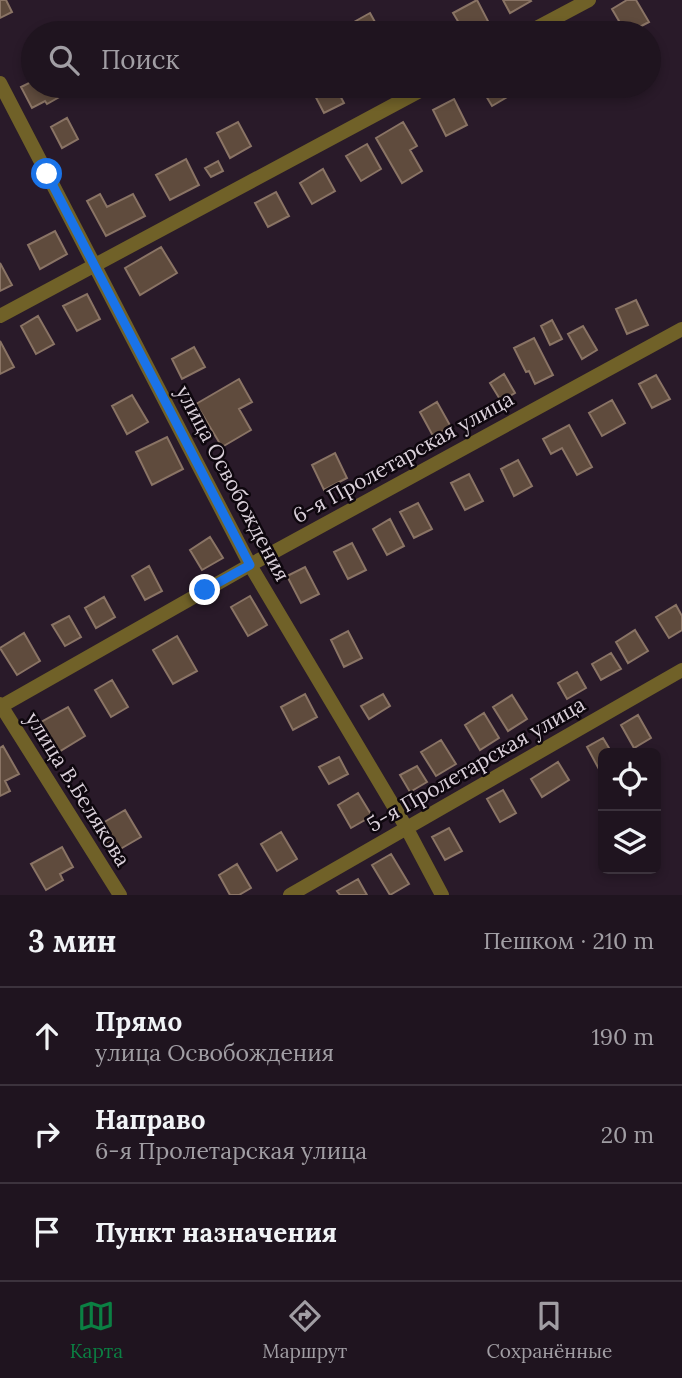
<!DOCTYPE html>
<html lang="ru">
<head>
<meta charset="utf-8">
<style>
  body { margin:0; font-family:Lora,serif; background:#271d28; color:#f1f3f6 }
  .controls { position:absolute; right:21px; bottom:21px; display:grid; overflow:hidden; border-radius:10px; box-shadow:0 4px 10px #0003 }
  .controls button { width:63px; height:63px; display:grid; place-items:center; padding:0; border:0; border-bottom:2px solid #3c333d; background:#1f141f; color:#f1f3f6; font:35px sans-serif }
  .stop { position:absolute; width:21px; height:21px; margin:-16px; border:5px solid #1a73e8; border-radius:50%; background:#fff }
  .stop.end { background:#1a73e8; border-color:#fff; box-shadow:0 2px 7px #0008 }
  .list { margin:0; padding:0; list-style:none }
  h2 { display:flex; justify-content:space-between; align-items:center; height:91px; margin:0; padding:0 28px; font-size:30px }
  h2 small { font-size:23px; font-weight:400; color:#a19ea4 }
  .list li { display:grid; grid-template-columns:46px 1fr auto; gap:21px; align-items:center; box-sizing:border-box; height:98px; padding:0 28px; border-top:2px solid #3c333d }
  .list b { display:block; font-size:26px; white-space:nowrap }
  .list p { margin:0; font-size:23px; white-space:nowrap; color:#a19ea4 }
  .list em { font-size:23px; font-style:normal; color:#a19ea4 }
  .icon { flex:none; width:38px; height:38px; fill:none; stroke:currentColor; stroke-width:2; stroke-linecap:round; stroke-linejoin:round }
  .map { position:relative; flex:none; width:682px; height:895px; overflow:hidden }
  .search { position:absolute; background:#1f141f; box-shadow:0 4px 10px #0003; left:21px; right:21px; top:21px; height:77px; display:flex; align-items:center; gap:18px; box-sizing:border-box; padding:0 24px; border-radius:38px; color:#a19ea4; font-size:26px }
  .sheet { height:385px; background:#1f141f }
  nav { display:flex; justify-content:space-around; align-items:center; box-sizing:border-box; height:98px; border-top:2px solid #3c333d; background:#1f141f; font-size:19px; color:#a19ea4 }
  nav a { display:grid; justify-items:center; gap:4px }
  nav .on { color:#0b8043 }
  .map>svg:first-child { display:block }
  .building { fill:#5f4b3d; stroke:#8a7465; stroke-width:2 }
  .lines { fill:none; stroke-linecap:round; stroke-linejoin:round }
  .street { stroke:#706128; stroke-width:14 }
  .route { stroke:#1a73e8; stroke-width:9 }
  .labels { text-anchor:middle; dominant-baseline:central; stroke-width:5; stroke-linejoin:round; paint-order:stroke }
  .street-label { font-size:21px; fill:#dad0da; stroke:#0e070e }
</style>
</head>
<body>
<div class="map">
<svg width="682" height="895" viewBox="0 0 682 895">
  <rect width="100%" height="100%" fill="#291a29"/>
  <path class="building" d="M0 0H6L12 12 0 18Z
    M477 0 490 25 475 33H465L453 13Z
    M503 0H530L531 1 510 13Z
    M627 0H636L649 22 628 33H626L612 9Z
    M370 13 381 33H349L345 27Z
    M33 81V86H57L63 95 47 104 45 101 32 108 21 87Z
    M310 86H335L344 103 324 113Z
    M480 86H517L519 90 492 106Z
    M454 99 467 125 446 136 433 110Z
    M67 118 78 139 62 148 51 127Z
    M238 122 251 146 230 158 217 133Z
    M403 122 417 146 410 150 422 171 402 183 376 138Z
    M367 144 381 169 361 181 346 156Z
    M186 159 199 185 170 200 156 175Z
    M218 161 223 171 211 177 205 168Z
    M323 169 335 191 312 204 300 183Z
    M276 192 289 216 268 227 255 203Z
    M100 194 107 207 133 194 145 216 106 236 87 201Z
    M55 231 67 254 40 269 28 245Z
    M161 247 177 273 140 295 125 268Z
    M0 263 12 285 0 291Z
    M87 294 100 319 77 331 63 306Z
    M636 300 648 325 627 334 616 309Z
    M38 316 54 344 36 354 21 326Z
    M552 320 562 339 550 345 541 326Z
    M583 326 597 350 582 359 568 334Z
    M534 338 553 375 535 384 529 371 526 372 514 348Z
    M0 341 14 367 0 374Z
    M194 347 205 367 182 379 172 359Z
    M504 374 515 393 501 401 490 383Z
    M656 375 670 399 652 408 639 384Z
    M239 379 252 402 239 409 251 430 222 447 196 404Z
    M132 395 148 422 127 434 112 406Z
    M612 400 625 423 602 436 589 413Z
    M437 402 451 427 433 436 420 412Z
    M569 425 592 467 577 475 562 448 551 454 543 439Z
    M167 437 183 469 152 485 136 452Z
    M335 453 347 478 324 490 312 465Z
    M518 460 532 486 514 496 501 469Z
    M469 474 483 501 465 510 451 483Z
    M418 503 432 529 414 538 400 512Z
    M390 519 404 546 387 555 373 529Z
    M210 537 223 558 202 570 190 550Z
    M352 543 366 570 348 579 334 552Z
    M149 566 162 591 145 600 132 576Z
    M305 567 319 594 301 603 287 576Z
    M250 596 267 625 248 636 231 607Z
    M104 597 115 617 96 628 85 608Z
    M676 605 682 616V630L669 638 656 617Z
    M69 616 81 637 65 646 52 625Z
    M635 630 648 651 628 663 616 642Z
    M348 631 362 658 344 667 331 640Z
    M24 633 40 661 17 675 0 648Z
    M177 636 197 671 173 684 153 650Z
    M611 653 621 669 601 680 592 664Z
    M577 672 586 688 567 699 558 683Z
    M112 680 128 707 111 717 95 690Z
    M305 694 317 717 293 730 281 707Z
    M383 694 390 706 369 719 361 706Z
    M512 695 527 719 508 731 493 707Z
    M68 707 85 736 57 753 39 723Z
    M484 713 499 738 480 750 465 725Z
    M638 715 651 738 634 748 621 725Z
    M603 738 612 753H603V769L600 771 587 747Z
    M441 740 456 764 436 776 421 752Z
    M3 746 19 774 5 781 10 791 0 796V748Z
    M339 757 348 774 329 784 319 767Z
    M558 762 569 780 542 797 531 779Z
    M417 766 427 782 410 792 400 775Z
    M503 790 516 813 500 822 487 799Z
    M358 793 372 816 351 828 338 805Z
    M125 810 141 837 110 855 94 828Z
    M449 828 462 851 445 860 432 837Z
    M281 832 297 859 277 871 261 844Z
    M62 847 73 867 60 874 63 880 46 890 31 864Z
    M391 854 409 884 390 895 372 865Z
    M237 864 251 888 239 895H230L219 875Z
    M358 879 367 895H340L337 891Z"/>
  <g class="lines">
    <path class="street" d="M527 33 589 0
      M0 83 250 565 406 827 442 895
      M0 316 429 86
      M0 704 120 895
      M0 707 250 565 682 329
      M290 895 682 670"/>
  </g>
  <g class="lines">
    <path class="route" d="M47 174 250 565 205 590"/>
  </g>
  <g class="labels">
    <g class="street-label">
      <text transform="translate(403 457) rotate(-29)">6-я Пролетарская улица</text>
      <text transform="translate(233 483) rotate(62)">улица Освобождения</text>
      <text transform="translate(476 764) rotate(-30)">5-я Пролетарская улица</text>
      <text transform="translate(78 789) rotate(58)">улица В.Белякова</text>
    </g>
  </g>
</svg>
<div class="controls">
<button><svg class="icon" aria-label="locate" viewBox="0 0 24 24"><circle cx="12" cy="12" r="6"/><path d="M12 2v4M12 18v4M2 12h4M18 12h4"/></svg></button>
<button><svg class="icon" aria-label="layers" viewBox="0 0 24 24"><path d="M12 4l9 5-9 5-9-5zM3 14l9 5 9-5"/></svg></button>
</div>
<div class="stop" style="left:47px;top:174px"></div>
<div class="stop end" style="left:205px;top:590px"></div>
<div class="search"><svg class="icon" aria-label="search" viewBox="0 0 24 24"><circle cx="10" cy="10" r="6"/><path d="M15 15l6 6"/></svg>Поиск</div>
</div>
<section class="sheet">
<h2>3 мин<small>Пешком · 210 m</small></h2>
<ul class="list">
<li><svg class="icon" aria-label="ahead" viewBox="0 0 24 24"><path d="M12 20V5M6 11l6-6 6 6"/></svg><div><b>Прямо</b><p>улица Освобождения</p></div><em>190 m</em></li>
<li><svg class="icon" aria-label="right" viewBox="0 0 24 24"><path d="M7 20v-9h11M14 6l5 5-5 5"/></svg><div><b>Направо</b><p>6-я Пролетарская улица</p></div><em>20 m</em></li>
<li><svg class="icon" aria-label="arrive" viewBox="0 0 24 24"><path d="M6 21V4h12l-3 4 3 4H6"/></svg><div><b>Пункт назначения</b></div></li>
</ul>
</section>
<nav>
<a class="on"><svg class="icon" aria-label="map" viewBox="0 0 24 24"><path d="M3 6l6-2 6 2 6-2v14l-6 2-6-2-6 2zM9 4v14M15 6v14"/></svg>Карта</a>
<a><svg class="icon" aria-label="directions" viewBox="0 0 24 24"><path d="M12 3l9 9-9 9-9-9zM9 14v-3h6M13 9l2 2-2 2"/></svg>Маршрут</a>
<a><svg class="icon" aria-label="saved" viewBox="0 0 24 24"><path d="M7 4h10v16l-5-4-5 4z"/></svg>Сохранённые</a>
</nav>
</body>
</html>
